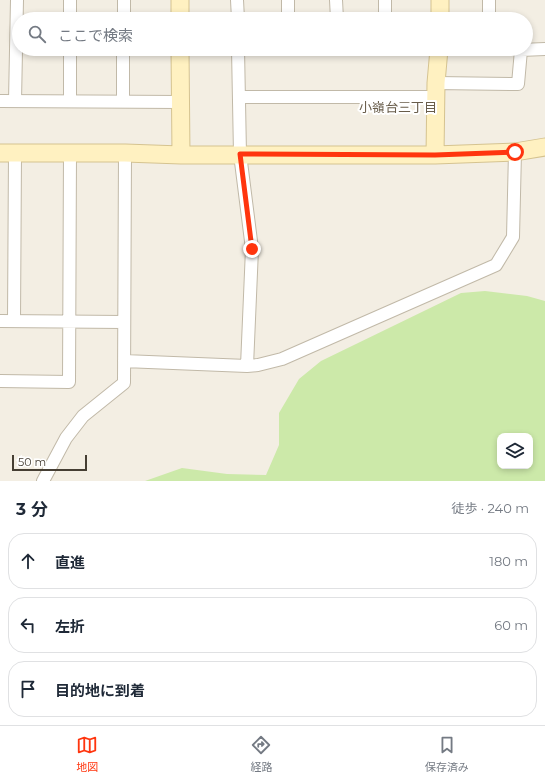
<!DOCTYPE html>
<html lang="ja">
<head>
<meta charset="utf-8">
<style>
  body { margin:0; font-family:Montserrat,"Noto Sans JP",sans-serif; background:#f2f2f3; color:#1f2937 }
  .controls { position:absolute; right:12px; bottom:12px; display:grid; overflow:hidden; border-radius:8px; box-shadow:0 2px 6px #0003 }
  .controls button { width:36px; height:36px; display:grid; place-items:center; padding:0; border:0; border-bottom:1px solid #e0e1e3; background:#fff; color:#1f2937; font:20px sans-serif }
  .scale { position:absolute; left:12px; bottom:10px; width:75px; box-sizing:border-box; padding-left:4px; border:2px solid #453e33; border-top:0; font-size:11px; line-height:14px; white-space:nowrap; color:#453e33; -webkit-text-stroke:3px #fff; paint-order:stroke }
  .stop { position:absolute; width:12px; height:12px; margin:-9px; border:3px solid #ff350e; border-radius:50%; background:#fff }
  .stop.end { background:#ff350e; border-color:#fff; box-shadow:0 1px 4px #0008 }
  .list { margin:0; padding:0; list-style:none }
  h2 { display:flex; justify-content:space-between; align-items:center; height:52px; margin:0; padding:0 16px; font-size:17px }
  h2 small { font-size:13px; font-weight:400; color:#747a83 }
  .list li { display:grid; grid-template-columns:26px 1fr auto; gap:12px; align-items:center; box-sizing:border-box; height:56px; margin:0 8px 8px; padding:0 8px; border:1px solid #e0e1e3; border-radius:16px }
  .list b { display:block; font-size:15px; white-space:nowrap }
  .list em { font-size:13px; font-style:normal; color:#747a83 }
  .icon { flex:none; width:22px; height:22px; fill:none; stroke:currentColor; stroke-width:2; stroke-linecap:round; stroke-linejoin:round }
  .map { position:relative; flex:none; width:545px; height:481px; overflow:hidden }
  .search { position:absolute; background:#fff; box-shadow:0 2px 6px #0003; left:12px; right:12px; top:12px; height:44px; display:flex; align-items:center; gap:10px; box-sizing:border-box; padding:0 14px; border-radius:22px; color:#747a83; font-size:15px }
  .sheet { height:244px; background:#fff }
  nav { display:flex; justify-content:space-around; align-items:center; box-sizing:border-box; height:56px; border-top:1px solid #e0e1e3; background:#fff; font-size:11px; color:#747a83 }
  nav a { display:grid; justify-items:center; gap:2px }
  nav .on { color:#ff350e }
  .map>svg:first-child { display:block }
  .green { fill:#cce9a9; fill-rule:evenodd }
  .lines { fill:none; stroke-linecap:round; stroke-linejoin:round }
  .street-casing { stroke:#c1b9a8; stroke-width:14 }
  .secondary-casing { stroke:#d5c390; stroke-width:19 }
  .street { stroke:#fff; stroke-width:12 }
  .secondary { stroke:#fff1c1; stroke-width:17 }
  .route { stroke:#ff350e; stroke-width:5 }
  .labels { text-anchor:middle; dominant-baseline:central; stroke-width:4; stroke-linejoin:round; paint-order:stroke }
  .neighbourhood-label { font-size:13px; fill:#685c4a; stroke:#fff }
</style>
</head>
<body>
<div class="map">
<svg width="545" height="481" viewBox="0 0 545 481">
  <rect width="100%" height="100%" fill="#f3eee3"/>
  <path class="green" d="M485 291 527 296 545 301V481H145L182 468 227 474 266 475 279 445V413L299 379 321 361 461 293ZM500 436H530V466H500Z"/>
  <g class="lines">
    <defs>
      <path id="street" d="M70 0V19
        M237 0 238 19
        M336 0 337 19
        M489 0V19
        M124 19V0
        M288 19V0
        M385 19V0
        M70 49V101
        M238 49 240 154 252 249 247 366
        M436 83 518 84 521 50 545 49
        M239 97H436
        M0 101 180 102
        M15 101 17 0
        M123 101V49
        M0 321 124 322
        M14 321 15 153
        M124 361 247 366 258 365 282 359 496 265 513 237 515 152
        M0 381 69 382 70 153
        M43 481 66 438 83 416 124 383 125 153"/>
      <path id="secondary" d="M180 19V0
        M440 19V0
        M180 49 181 155
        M0 153H125L181 155H435L515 152 545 147
        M435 155 436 83 439 49"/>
    </defs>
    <use href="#street" class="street-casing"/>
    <use href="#secondary" class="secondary-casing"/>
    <use href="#street" class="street"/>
    <use href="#secondary" class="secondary"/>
  </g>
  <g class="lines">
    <path class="route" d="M252 249 240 154 435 155 515 152"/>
  </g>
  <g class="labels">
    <g class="neighbourhood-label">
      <text x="398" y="107">小嶺台三丁目</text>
    </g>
  </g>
</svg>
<div class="controls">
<button><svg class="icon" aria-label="layers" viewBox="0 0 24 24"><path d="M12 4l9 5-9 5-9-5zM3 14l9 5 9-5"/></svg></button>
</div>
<div class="scale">50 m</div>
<div class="stop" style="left:515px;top:152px"></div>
<div class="stop end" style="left:252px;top:249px"></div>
<div class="search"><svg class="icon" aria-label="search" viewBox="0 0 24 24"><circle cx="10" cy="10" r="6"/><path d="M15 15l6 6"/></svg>ここで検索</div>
</div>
<section class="sheet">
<h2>3 分<small>徒歩 · 240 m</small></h2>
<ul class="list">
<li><svg class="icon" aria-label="ahead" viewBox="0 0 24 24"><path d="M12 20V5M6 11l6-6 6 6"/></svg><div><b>直進</b></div><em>180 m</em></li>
<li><svg class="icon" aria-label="left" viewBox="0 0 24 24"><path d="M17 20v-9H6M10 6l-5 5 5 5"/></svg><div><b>左折</b></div><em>60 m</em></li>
<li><svg class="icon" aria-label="arrive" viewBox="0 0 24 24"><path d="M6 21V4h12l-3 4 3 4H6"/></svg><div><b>目的地に到着</b></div></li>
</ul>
</section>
<nav>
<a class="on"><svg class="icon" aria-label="map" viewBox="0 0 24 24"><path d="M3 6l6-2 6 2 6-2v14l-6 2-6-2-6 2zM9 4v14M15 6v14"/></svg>地図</a>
<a><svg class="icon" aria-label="directions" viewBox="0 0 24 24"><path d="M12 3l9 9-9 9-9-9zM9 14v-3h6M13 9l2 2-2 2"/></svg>経路</a>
<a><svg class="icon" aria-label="saved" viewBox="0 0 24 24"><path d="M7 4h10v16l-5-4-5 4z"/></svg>保存済み</a>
</nav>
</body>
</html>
